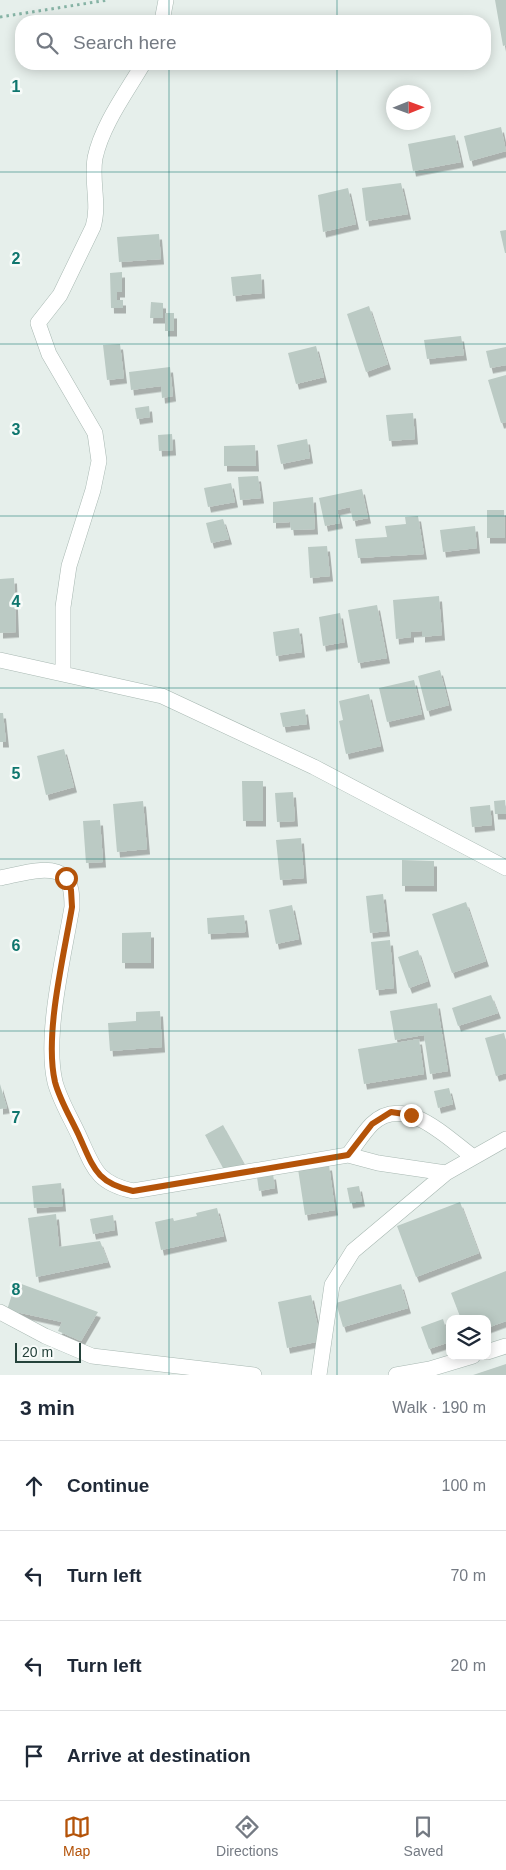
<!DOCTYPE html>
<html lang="en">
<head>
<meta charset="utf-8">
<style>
  body { margin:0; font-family:Arial,sans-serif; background:#f6f6f7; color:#1f2937 }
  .controls { position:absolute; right:15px; bottom:15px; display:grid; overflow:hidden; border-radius:10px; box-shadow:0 2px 12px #0003 }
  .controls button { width:45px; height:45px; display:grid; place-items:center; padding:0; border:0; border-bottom:1px solid #e0e1e3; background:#fff; color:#1f2937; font:25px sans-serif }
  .compass { position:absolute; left:386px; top:85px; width:45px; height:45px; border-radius:50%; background:#fff; box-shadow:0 2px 12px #0003; rotate:89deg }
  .scale { position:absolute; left:15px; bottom:12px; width:66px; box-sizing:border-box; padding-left:5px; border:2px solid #24423a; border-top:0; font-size:14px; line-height:18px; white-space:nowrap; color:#24423a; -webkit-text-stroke:4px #f7fbf9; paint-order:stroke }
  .stop { position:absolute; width:15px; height:15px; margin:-11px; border:4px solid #b45309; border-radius:50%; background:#fff }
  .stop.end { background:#b45309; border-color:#fff; box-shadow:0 1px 5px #0008 }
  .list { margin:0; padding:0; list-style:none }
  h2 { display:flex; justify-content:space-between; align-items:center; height:65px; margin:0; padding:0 20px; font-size:21px }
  h2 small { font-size:16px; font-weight:400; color:#747a83 }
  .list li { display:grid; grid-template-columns:32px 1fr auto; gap:15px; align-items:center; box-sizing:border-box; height:90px; padding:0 20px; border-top:1px solid #e0e1e3 }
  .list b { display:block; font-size:19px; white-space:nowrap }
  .list em { font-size:16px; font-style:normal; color:#747a83 }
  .icon { flex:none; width:28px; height:28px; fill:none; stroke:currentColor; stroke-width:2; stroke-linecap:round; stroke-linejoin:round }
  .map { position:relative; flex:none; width:506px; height:1375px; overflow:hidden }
  .search { position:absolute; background:#fff; box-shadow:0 2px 12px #0003; left:15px; right:15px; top:15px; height:55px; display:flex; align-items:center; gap:12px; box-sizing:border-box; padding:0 18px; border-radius:20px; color:#747a83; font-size:19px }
  .sheet { height:425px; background:#fff }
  nav { display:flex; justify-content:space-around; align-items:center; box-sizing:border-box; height:70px; border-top:1px solid #e0e1e3; background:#fff; font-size:14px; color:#747a83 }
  nav a { display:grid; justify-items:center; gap:2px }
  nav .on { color:#b45309 }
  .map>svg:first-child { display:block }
  .building { fill:#bbcac4; filter:url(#shadow) }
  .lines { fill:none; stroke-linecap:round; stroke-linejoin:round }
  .minor-casing { stroke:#a8b8b2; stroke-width:16 }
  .path { stroke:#86b3a5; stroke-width:3; stroke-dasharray:2.5 4; stroke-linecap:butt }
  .minor { stroke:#fff; stroke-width:15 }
  .route { stroke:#b45309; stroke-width:6 }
  .grid { fill:none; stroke:#0f766e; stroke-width:1; stroke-opacity:0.55 }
  .grid-label { font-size:16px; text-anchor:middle; font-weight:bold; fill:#0f766e; stroke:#f7fbf9; stroke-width:5; stroke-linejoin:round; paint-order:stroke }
</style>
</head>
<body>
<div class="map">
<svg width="506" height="1375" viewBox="0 0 506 1375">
  <defs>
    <filter id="shadow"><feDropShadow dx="3" dy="5.5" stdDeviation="0" flood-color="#0004"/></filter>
  </defs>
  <rect width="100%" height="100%" fill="#e6efeb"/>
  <path class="building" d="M495 0H506V45L503 46Z
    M501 127 506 151 470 161 464 136Z
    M455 135 461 162 413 171 408 144Z
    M401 183 408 214 366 221 362 188Z
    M348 188 356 224 323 232 318 195Z
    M506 230V253H505L500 231Z
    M159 234 161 259 119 262 117 237Z
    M122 272V292H117V300H123V308H111L110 273Z
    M261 274 262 293 233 296 231 277Z
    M151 302 163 303V318H150Z
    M369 306 388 364 366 372 347 314Z
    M165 313H174V331H165Z
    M461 336 464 355 427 359 424 340Z
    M120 344 124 378 107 380 103 345Z
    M316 346 324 377 296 384 288 353Z
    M506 347V365L490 368 486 351Z
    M170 367 173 396 162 398 161 386 131 390 129 372Z
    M506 375V422L501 423 488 380Z
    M149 406 150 417 137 419 135 408Z
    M413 413 415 439 389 441 386 415Z
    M172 434 173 450 159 451 158 435Z
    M307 439 310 458 281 464 277 445Z
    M255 445 256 466H224V446Z
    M258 476 261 498 240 500 238 477Z
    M231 483 235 502 208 507 204 488Z
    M362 489 368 518 353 521 350 507 337 510 340 523 325 526 319 498Z
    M313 497 315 529 291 530 290 522 273 523V502Z
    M487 510H504L505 538H487Z
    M418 516 424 554 358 558 355 539 387 537 385 526 406 524 405 517Z
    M223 519 229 539 211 543 206 523Z
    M475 526 477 548 443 552 440 530Z
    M327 546 330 576 310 578 308 547Z
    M14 578 16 632 0 633V579Z
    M439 596 442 635 422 637V631L411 632V637L396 639 393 600Z
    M377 605 387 658 358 663 348 610Z
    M340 613 345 642 323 646 319 617Z
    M299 628 302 652 276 656 273 632Z
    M440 670 449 705 427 711 418 676Z
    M414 680 422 714 387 722 379 688Z
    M369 694 381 746 346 754 339 721 343 720 339 701Z
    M305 709 307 724 283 727 280 713Z
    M0 713H3L6 742H0Z
    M64 749 74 787 46 795 37 756Z
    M242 781H263V821H243Z
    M293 792 295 821 277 822 275 793Z
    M505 800 506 814H495L494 801Z
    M143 801 147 849 117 852 113 804Z
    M490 805 492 825 472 827 470 807Z
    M100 820 103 862 86 863 83 821Z
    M301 838 304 878 280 880 276 840Z
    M402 860 434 861V886H402Z
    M383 894 387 931 370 933 366 896Z
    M466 902 486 961 452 973 432 914Z
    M292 905 299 939 276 944 269 910Z
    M244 915 246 932 208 934 207 918Z
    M151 932V963H122V933Z
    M390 940 394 988 376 990 371 942Z
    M418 950 428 981 409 988 398 957Z
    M491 995 498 1013 458 1026 452 1008Z
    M437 1003 448 1071 430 1074 424 1035 395 1040 390 1011Z
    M160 1011 162 1047 110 1051 108 1023 136 1021V1012Z
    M504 1033 506 1041V1073L496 1076 485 1038Z
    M419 1039 424 1074 364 1084 358 1049Z
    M0 1084 7 1108 0 1109Z
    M449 1088 453 1104 438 1108 434 1091Z
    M223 1125 244 1163 226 1173 205 1135Z
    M329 1165 335 1210 305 1215 298 1169Z
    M273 1174 275 1188 259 1191 257 1177Z
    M61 1183 63 1206 34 1208 32 1186Z
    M359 1186 362 1201 350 1203 347 1188Z
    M460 1202 479 1253 416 1277 397 1226Z
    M217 1208 224 1236 161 1250 155 1222 173 1218 174 1221 197 1216 196 1213Z
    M56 1214 59 1247 100 1241 108 1262 36 1277 28 1218Z
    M113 1215 115 1230 93 1234 90 1219Z
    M506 1271V1321L487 1328V1319H461L451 1293Z
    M16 1282 98 1312 81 1341 58 1331 62 1322 7 1310Z
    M401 1284 408 1308 343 1327 336 1303Z
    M311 1295 321 1341 287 1348 278 1302Z
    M443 1319 450 1342 429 1349 421 1327Z
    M506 1364V1375H473Z"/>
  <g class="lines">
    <defs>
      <path id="minor" d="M162 21 166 0
        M0 660 162 696 314 767 506 868
        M63 674V607L69 566 93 490 99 461 95 433 49 354 38 323 60 295 93 227C100 205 91 181 95 158 102 125 126 93 143 64
        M0 878C17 875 51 863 65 877 72 884 72 898 72 907 64 955 44 1035 55 1082 60 1101 72 1120 80 1138 94 1169 97 1183 133 1191L348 1155 378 1163 446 1173
        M348 1155C356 1145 363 1133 372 1124 404 1093 446 1137 472 1156
        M0 1312 45 1336 92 1356 254 1375
        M487 1352 506 1346
        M319 1375 332 1285 353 1251 446 1173 506 1139
        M396 1375 430 1369 473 1356"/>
    </defs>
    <use href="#minor" class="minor-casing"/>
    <path class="path" d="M0 17 108 0"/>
    <use href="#minor" class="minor"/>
  </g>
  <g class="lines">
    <path class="route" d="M66 878 71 890 72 907C64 955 44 1035 55 1082 60 1101 72 1120 80 1138 94 1169 97 1183 133 1191L348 1155 372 1124 391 1112 411 1115"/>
  </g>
  <path class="grid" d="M169 0V21M337 0V21M169 64V1375M337 64V1375M0 172H506M0 344H506M0 516H506M0 688H506M0 859H506M0 1031H506M0 1203H506"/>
  <g class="grid-label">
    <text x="16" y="92">1</text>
    <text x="16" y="264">2</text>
    <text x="16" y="435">3</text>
    <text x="16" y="607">4</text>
    <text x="16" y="779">5</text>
    <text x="16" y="951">6</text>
    <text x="16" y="1123">7</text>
    <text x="16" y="1295">8</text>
  </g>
</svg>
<div class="controls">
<button><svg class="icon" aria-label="layers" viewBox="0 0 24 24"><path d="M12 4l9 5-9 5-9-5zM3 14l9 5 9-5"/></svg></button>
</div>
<svg class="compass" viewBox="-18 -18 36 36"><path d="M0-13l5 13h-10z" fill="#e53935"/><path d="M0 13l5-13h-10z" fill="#747a83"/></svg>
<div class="scale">20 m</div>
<div class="stop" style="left:66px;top:878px"></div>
<div class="stop end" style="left:411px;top:1115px"></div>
<div class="search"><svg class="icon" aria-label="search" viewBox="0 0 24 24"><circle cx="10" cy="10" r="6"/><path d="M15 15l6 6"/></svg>Search here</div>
</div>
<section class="sheet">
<h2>3 min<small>Walk · 190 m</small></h2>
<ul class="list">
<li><svg class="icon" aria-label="ahead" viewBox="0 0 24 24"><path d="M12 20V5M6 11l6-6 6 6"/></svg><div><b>Continue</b></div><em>100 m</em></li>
<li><svg class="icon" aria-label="left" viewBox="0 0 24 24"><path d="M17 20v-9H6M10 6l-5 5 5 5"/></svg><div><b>Turn left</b></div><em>70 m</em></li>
<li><svg class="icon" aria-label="left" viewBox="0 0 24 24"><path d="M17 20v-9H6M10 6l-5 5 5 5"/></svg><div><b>Turn left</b></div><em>20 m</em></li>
<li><svg class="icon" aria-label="arrive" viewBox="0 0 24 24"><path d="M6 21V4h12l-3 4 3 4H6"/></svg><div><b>Arrive at destination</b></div></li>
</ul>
</section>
<nav>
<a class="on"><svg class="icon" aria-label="map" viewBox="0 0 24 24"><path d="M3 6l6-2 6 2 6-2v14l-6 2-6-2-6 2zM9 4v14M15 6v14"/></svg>Map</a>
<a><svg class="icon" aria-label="directions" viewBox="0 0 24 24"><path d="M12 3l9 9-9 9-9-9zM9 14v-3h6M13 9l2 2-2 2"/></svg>Directions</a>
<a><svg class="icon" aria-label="saved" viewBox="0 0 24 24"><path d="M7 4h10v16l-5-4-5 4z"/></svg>Saved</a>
</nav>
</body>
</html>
